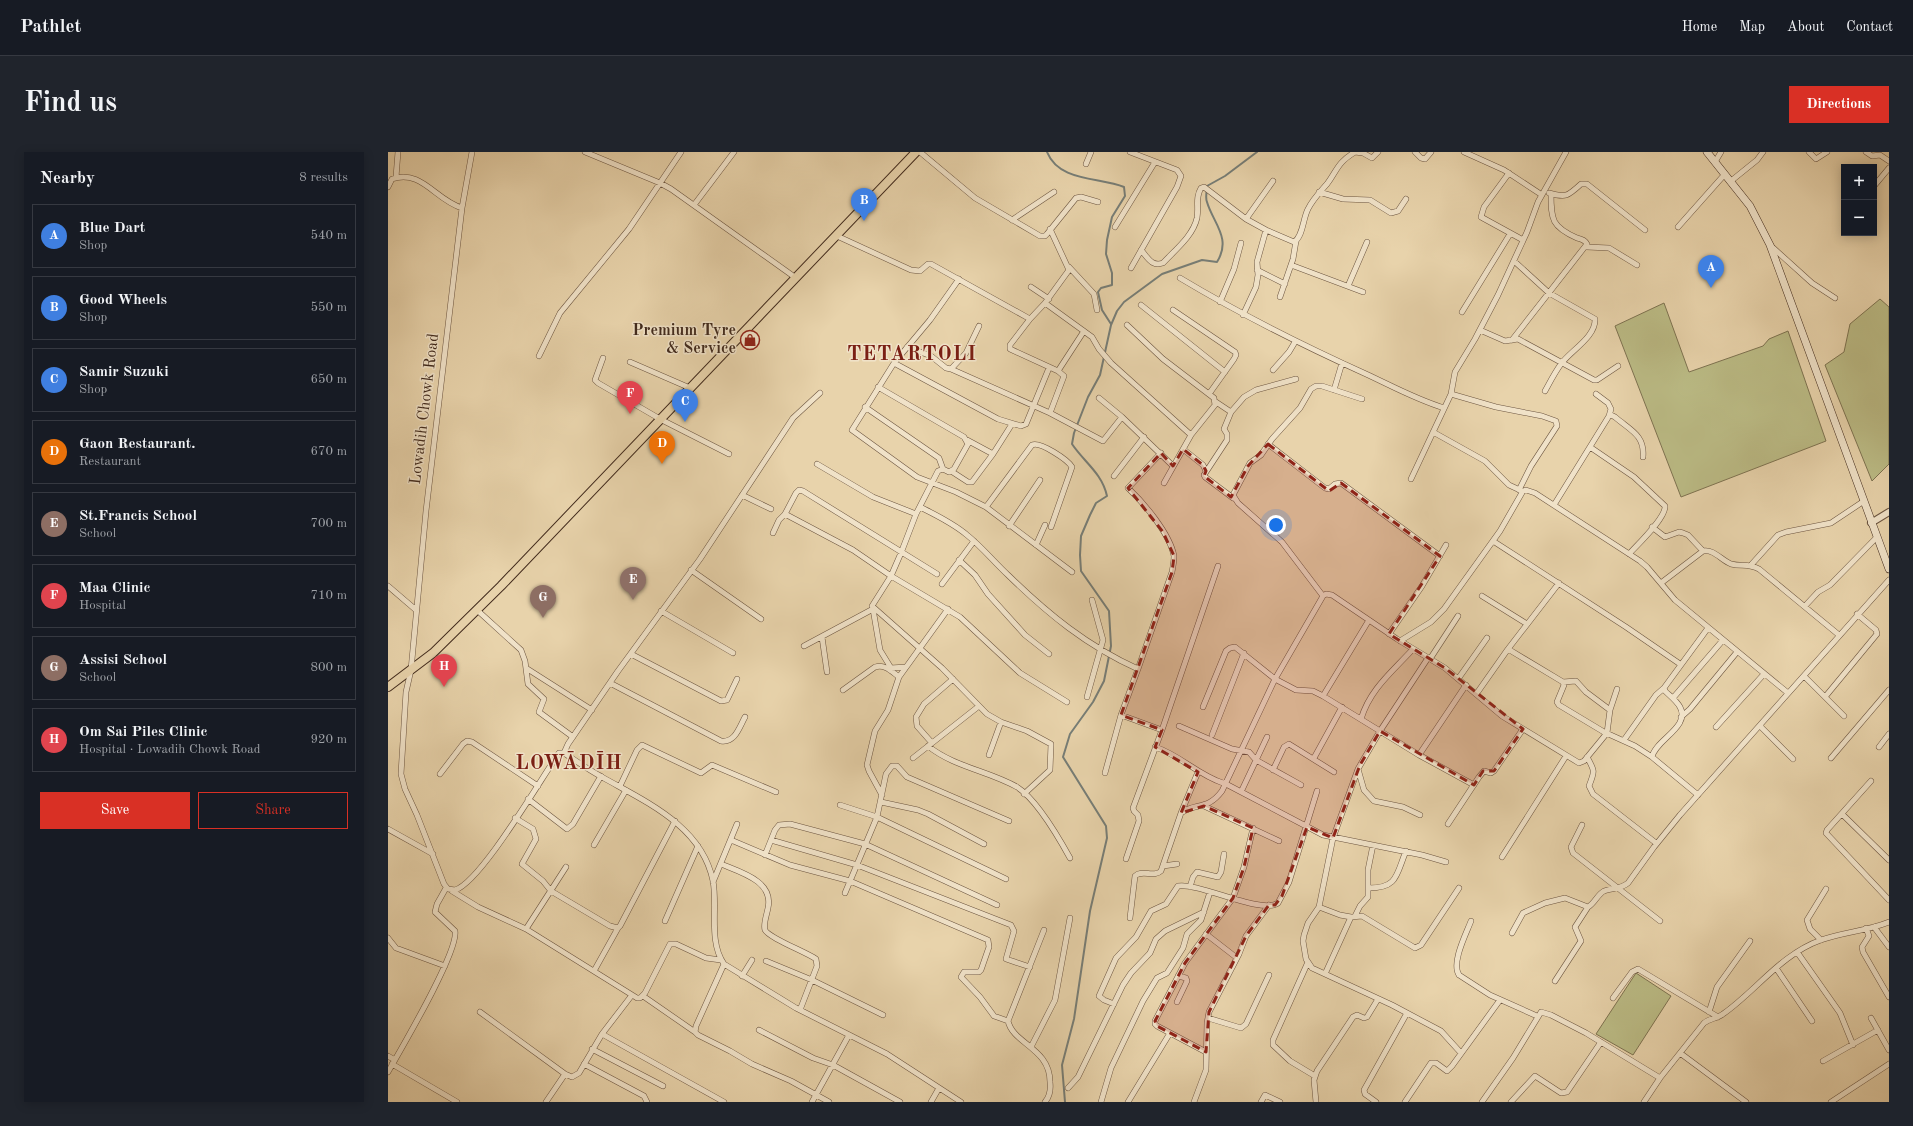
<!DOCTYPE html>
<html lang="en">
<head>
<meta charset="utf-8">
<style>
  body { margin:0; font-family:"Old Standard TT",serif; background:#20242c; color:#f1f3f6 }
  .controls { position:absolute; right:12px; top:12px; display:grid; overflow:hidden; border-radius:0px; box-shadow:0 2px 10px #0003 }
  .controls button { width:36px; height:36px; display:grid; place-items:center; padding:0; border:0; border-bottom:1px solid #363941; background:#171b24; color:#f1f3f6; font:20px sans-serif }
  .you { position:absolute; left:888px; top:373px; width:14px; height:14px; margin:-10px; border:3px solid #fff; border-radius:50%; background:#1a73e8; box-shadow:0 0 0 6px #1a73e833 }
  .badge { display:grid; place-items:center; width:26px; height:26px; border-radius:50%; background:#d93025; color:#fff; font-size:13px; font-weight:700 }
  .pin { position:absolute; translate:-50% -33px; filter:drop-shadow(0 1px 2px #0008) }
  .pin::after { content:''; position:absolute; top:21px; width:14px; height:12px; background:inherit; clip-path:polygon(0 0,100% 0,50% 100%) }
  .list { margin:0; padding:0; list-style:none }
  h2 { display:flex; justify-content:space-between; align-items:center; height:52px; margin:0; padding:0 16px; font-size:17px }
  h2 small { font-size:13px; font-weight:400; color:#9ea1a6 }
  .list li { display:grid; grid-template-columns:26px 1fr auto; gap:12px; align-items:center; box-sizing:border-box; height:64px; margin:0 8px 8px; padding:0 8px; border:1px solid #363941; border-radius:0px }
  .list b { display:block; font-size:15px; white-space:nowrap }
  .list p { margin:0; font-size:13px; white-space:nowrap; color:#9ea1a6 }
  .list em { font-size:13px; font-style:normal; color:#9ea1a6 }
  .actions { display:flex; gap:8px; padding:12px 16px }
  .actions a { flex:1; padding:9px 0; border:1px solid #d93025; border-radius:0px; text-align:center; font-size:14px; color:#d93025 }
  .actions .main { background:#d93025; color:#fff }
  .map { position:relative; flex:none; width:1501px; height:950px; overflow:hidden; border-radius:0px }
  header { display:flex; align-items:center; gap:24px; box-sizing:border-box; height:56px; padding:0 20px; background:#171b24; border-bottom:1px solid #363941 }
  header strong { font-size:19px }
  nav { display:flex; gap:22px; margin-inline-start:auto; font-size:14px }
  .intro { display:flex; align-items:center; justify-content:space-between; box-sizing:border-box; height:96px; padding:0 24px }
  h1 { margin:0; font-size:28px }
  .button { padding:10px 18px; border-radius:0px; background:#d93025; color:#fff; font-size:14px; font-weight:700 }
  main { display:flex; gap:24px; padding:0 24px }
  aside { flex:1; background:#171b24; border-radius:0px; box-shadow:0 2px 10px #0003 }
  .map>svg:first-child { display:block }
  .green { fill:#bbbb85; stroke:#7e7351 }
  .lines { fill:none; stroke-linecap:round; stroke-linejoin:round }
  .stream { stroke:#777e77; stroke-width:2 }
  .minor-casing { stroke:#6c5540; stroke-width:6 }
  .tertiary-casing { stroke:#6c5540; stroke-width:8 }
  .secondary-casing { stroke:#422b1d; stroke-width:8 }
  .primary-casing { stroke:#422b1d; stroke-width:10 }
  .minor { stroke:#f0e2c8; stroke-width:5 }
  .tertiary { stroke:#f0e2c8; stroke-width:6 }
  .secondary { stroke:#f0e2c8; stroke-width:7 }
  .primary { stroke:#e8d3ab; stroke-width:8 }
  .marked { fill:#8f2418; fill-opacity:0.2; stroke:#8f2418; stroke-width:3; stroke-dasharray:8 5; stroke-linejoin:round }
  .labels { text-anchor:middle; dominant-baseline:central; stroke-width:3; stroke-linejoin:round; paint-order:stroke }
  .poi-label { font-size:16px; font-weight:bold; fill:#422b1d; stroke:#f0e2c8; text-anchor:end }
  .street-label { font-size:16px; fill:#422b1d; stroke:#f0e2c8 }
  .district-label { font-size:20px; font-weight:bold; letter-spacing:1px; fill:#7a1f14; stroke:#f0e2c8 }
</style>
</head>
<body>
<header>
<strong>Pathlet</strong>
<nav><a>Home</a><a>Map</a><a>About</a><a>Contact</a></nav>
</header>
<div class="intro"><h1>Find us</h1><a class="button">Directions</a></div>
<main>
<aside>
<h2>Nearby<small>8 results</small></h2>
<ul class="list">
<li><span class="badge" style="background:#3f7fe0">A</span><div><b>Blue Dart</b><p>Shop</p></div><em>540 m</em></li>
<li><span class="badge" style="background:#3f7fe0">B</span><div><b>Good Wheels</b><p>Shop</p></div><em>550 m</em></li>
<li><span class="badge" style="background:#3f7fe0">C</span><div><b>Samir Suzuki</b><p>Shop</p></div><em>650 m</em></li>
<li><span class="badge" style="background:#e8710a">D</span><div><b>Gaon Restaurant.</b><p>Restaurant</p></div><em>670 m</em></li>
<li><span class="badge" style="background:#8d6e63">E</span><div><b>St.Francis School</b><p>School</p></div><em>700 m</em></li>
<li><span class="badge" style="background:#e0444e">F</span><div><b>Maa Clinic</b><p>Hospital</p></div><em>710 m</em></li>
<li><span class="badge" style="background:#8d6e63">G</span><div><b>Assisi School</b><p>School</p></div><em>800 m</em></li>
<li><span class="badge" style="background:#e0444e">H</span><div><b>Om Sai Piles Clinic</b><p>Hospital · Lowadih Chowk Road</p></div><em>920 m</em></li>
</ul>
<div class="actions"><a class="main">Save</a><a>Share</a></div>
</aside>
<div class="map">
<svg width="1501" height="950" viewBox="0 0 1501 950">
  <rect width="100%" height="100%" fill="#e8d3ab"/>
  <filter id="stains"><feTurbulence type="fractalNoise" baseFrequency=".005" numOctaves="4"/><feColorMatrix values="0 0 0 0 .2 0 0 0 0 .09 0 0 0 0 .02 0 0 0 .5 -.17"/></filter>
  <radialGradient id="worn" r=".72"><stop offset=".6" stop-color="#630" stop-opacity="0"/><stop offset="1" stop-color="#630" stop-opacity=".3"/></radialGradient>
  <path class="green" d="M1492 147 1501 155V312L1484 329 1437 213 1456 200 1462 172Z
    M1276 151 1301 220 1375 194 1381 187 1400 179 1438 289 1293 345 1227 174Z
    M1248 821 1283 844 1245 903 1208 882Z"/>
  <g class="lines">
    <path class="stream" d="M659 0C671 30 711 25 736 35L737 44 724 65 719 88 718 102 724 121V133L713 136 710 140 714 158 723 172
      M677 950 674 913 686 867 702 759 719 686 718 674 675 605 682 582 705 550 716 529 723 494 721 459 693 419 692 403 693 384 702 363 708 351 719 344C714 321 696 310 684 292L686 281 700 245 712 223 723 173 729 159 736 150 774 122 814 108 829 110C844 86 825 71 819 50 817 46 819 39 819 34L837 24 869 0"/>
    <defs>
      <path id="minor" d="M84 0 74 56 38 359 23 518 18 540 13 622 17 637 29 663 56 732 60 737 67 738C93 730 152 628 171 601H176C188 609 201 618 214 625 258 650 314 674 325 729 330 755 320 789 336 812L408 856 499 902 573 950
        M197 0 272 31 283 37 408 126
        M532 0 587 46 652 84H657L659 82 688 46 693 45 710 50
        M742 0 789 18 793 24 789 35 743 116
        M967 0 975 1 984 6 990 0
        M1027 0 1033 6 1037 7 1043 0
        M1076 0 1116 18 1154 43
        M1421 0 1428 7 1439 0
        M1478 0 1484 4 1492 3 1501 9
        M1327 10 1333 0
        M698 12 703 0
        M1121 21 1096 55 1093 65 1135 88
        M8 25 10 0
        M1343 29 1369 8 1375 0
        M1486 34 1501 16
        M0 35 4 27C34 17 47 48 74 56
        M931 40 955 47 982 48 1003 61 1010 59 1018 47
        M1161 41C1178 46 1180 44 1193 32H1199L1257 78
        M306 53 346 0
        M858 67 885 29
        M624 68 666 40
        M727 75 767 10
        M1290 75 1337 22
        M449 84 523 118 532 119 540 112H543L642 167 657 151 681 118 662 77
        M1383 94 1424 131 1447 146
        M1199 95 1221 96 1249 113
        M753 98C760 106 764 115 775 111 787 98 805 84 809 66 811 55 807 46 813 36L816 35 858 67 878 78 906 90C915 85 915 66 920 57 925 47 932 40 939 32 950 17 949 11 967 0
        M1126 109 1161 141 1207 167C1208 185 1182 199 1173 212 1167 220 1162 230 1157 239
        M903 113 975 140
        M681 115 706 142 709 158
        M869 118 897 132
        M792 126C852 162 914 193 978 222 1004 234 1027 247 1056 256
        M571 127 542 168 506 211 464 278 529 325 568 340 598 355 684 420
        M960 134 979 90
        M643 135 661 147
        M892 145 905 107 908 89
        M832 150 846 117 853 91
        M657 151 704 185 711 197 723 211 803 283 776 331
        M753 153 837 220
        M785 158 847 200 848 203 846 207 821 242
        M1074 160 1122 82
        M855 163 868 135 870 123 869 110 878 78
        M739 173 775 207 826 246 827 253 803 283
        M1092 178 1117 189 1130 187 1206 228H1209L1230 214
        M1124 188 1199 92C1197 88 1194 87 1189 86 1164 75 1163 68 1163 42
        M519 195 543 204 558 216 563 217 578 201 591 174
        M151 204 172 161 241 77 293 0
        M215 206 207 228 210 231 272 267 341 302
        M242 210 302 236
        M506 211 610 267 633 274 638 272 661 216
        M563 217 662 261 676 224 670 219 622 197V193L642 167
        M885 218 901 200 907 190
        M670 219 696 179
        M946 238 954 211
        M1063 242 1108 255 1154 264 1168 269 1169 274 1143 314 1131 338
        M1208 242 1220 251 1223 257 1221 264
        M828 250 843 260 856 245 868 238 908 227
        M477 255 551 306 555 317
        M843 260 836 277 839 282V288L816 323 817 325 845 346
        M662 261 715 289 734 265 711 246
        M734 265 785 314
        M1045 280 1097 309 1121 333 1134 339
        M579 288 605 302
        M880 292 937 336 941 337 947 332 953 331 1052 404
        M1202 295 1246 325 1277 354C1278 366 1250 392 1241 402
        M795 297 815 313 818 319
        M429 312 485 345 528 362 550 319 555 317 561 320 566 317 580 292 576 285 490 235
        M563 319 580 330H584L605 302 624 272
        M726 324 756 285
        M1023 327 1063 242 1067 220 1087 187 1110 143 1139 80 1150 50 1178 0
        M354 343 383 357
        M1166 353 1221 264 1223 263 1227 265C1242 278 1257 283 1255 305
        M532 355C548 363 565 371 579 383 594 395 606 410 620 423 660 462 699 494 750 517L784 420C785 415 786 409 786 404 782 382 756 351 740 336L773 301
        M598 355 644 293C652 289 680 308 684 315L663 375
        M397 362 408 341 411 338 415 339 549 422
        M528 362 513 401 503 424 484 454 554 516 599 562 613 570 639 579 663 592 662 618 636 642
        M621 374 652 328
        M1264 375 1277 385 1291 380 1295 381 1300 383 1315 399
        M385 381 391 368 397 362 465 398 503 424 572 465 632 521 679 550
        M1105 389 1238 475 1292 512
        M648 393 657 373
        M571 408 587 423 600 442 637 483 661 502
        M1363 413 1390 383 1398 380 1443 371 1476 349
        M303 418 373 467
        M1273 431 1315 399C1326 397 1333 408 1343 412 1354 415 1359 411 1371 417L1451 483
        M554 432 586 389
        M0 434 28 458
        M935 444 894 390 850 351 845 343 862 311 873 303 884 287 912 256 923 237 928 234H934L974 247
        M1094 444 1139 472
        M1417 454 1430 440 1442 433 1489 385
        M89 458 133 498 137 509 140 532 156 547 151 560 185 585
        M273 459 345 501
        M1001 482 1034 434 1058 393
        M434 485 439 520
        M1012 489 1043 470 1056 457 1112 379 1135 339 1138 338 1147 341 1252 409 1259 415 1287 448 1400 541
        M416 494 485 457 492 498 503 516 518 515
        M1120 497 1175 530 1176 533 1169 550 1171 553 1216 580 1247 594 1264 605
        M243 502 333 549 339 548 349 527
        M1042 507 1070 464
        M138 516 204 558
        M1416 524 1456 564
        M1070 527 1099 486
        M1175 530 1188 529 1198 540 1222 558
        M222 531 333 589C347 591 351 576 357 565
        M455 538 487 515C497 512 503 519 511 525
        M1089 541 1120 497 1171 431
        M935 544 981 468
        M699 545 715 488 704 448
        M1437 545 1489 482 1488 478 1469 462
        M1285 546 1335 488
        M815 555 838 499 842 496 847 495 887 527 908 538 925 539 935 544 1031 603 1086 633
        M733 563 774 578 830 414
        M1293 565 1302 557 1349 500
        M973 567C982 537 1004 520 1025 497
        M791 574 844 597 861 600 868 608 913 633
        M1372 574 1405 607
        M1328 575 1376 522
        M824 583 856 501
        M1236 588 1268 543 1276 536
        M544 591 529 574 528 565 536 552 565 527
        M540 594C566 615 601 619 629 635 648 647 671 686 682 706
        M767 595C792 603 810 623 835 631L838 630V632L935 683 1034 703 1058 710
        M1491 595 1501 582
        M176 601 180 592 230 519 312 407 405 266 432 241
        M601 603 613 570
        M1031 603 1078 533
        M1199 605C1207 619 1207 619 1201 634L1205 642 1268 691
        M525 606 591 554
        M926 606 954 555
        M1443 606 1501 538
        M970 617 945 686 931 755 920 771 916 783 915 789 918 807 924 816 1004 853 1053 879 1073 901
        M885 618 896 595 901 592 946 620
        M717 621 733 563 750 517
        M52 622 75 592 79 589 84 590 150 634
        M1483 629 1439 678 1438 681 1501 748
        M232 634 249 598 254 593 313 621 324 613 388 640
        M853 640 879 585
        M494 643 481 619 479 613 487 579 500 558 511 525 560 457
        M1310 643 1264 605C1267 588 1303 575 1292 555 1288 548 1282 544 1277 539L1276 536 1320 476
        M140 647 179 677 185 672 213 624
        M493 650 530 658 540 662 596 692
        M452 653 489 665 618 727
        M816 654 891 689
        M793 661 810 620
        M1454 662 1501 708
        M1032 663 1015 655 986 649 976 638 970 617 992 579 1040 506
        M127 666 145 677 148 687 134 712 155 729 163 739 222 774 230 776 232 774 287 669
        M1060 672 1091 625 1096 619 1103 621 1106 619 1135 577
        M1194 673 1183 695 1185 701 1272 769
        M0 677 45 702
        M343 688 402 713 462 729 600 788 601 795 593 818 591 820H576L573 825 592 845 606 864 620 869
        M383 688 469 713 623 773 626 779 618 807 642 815
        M206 693 238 638
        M377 703 387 678 391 673 402 672 477 692 609 753
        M1114 705 1178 604
        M738 707 751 669 750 663 746 659 745 656 774 578
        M333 712C352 720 386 729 380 756 379 762 375 772 377 778 381 786 418 800 428 807L429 814 412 858
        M775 714 789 712
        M325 730 349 672
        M802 735 805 725 809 720 830 725 833 720 836 702
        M981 736C1010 736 1008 723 1018 699
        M64 739 90 755 138 777 178 715
        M457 741 489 665 498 622 504 614H509L519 625 621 669
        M931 755 952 763 963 765 974 764 1027 796 1033 793 1071 736
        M967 764 972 754 980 745V718L985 693
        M742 766 747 724C754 717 766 726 773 719L793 661C808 650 819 659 834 639L887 527 935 444 938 442 944 443 1009 487 1057 516 1114 564 1191 611 1196 609 1219 581 1222 558 1229 537
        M277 769 310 694
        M1083 769C1078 782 1063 811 1071 823L1102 843 1149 864
        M1486 775 1501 795
        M1478 776 1481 784 1474 795 1475 800 1501 845
        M138 777 249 846H252L257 841 282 792H288L318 806 333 808
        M656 778 620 869C625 892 662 896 662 930 663 938 662 944 657 950
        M1124 781 1135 761 1157 751 1177 746 1200 755C1207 751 1209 743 1216 739 1224 736 1233 737 1240 731L1266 695 1292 663 1501 428
        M818 782 849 806
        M0 786 8 796 57 814
        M1433 788 1422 777 1419 768 1438 737
        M1409 800 1452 861 1465 893
        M378 809 424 828 495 863
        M920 810 885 888V893L902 909 927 924
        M336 812 308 874 307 880 310 883 342 899 364 912 403 929 441 950
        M1388 816 1424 869
        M206 819 230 776
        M937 822 963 765
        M354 824 364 808
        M1167 829 1193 789 1187 775 1200 755
        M255 844 307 880
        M1225 846 1244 820 1250 817 1330 865
        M789 850 799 829 798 826 790 824
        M726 852 716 848 711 844 728 806 748 785 763 759 778 752 790 734C810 730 874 763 890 751L901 730 929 639
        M92 860 177 922 184 925 191 921 214 882 244 843
        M1321 860 1329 835 1362 789
        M820 866 853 876 858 872 881 823
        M1483 866 1501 898
        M371 878 425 906 445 913 512 950
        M214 882 336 950
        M643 895 667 848 682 766
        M204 897 275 934
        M818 900 769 874 767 872V869L797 811 845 746 856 715 865 676
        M1292 901 1358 950
        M0 904 7 908
        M1435 909 1490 878
        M4 912 69 950
        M196 912 256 944 259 950
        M0 920C13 897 71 799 67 779L47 760 49 752 58 736
        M680 936 690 925 735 833 743 821 762 801 768 787 777 779 816 760
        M158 950 177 922
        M424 950 461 883
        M543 950 551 936
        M713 950 723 916 755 849 769 826 779 821 795 796 799 782 813 768 822 740
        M740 950 782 881
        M806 950 818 918 819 871 821 860 851 802 858 784 881 753
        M873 950 877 943 892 950
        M928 950 926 928 929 919 965 865 969 863 976 866 979 865 990 847
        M988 950 977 942 976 938 1019 861
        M1017 950 1043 911H1048L1059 919 1064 914 1112 848
        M1094 950 1125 906 1153 860 1163 863 1198 881 1272 926
        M1123 950 1147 924 1173 941 1179 940 1213 890
        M1256 950 1272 926 1316 871C1322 866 1329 867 1335 862 1368 839 1393 802 1433 788 1455 780 1479 779 1501 770
        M1443 950 1501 912"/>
      <path id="tertiary" d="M1483 371 1501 360"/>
      <path id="secondary" d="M1319 0 1362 54 1382 93 1501 417"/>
      <path id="primary" d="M0 535 45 501 113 434 528 0"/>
    </defs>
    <use href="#minor" class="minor-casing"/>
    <use href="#tertiary" class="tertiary-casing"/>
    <use href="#secondary" class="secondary-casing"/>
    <use href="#primary" class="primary-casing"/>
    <use href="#minor" class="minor"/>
    <use href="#tertiary" class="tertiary"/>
    <use href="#secondary" class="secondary"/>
    <use href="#primary" class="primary"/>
  </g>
  <path class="marked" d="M880 292 941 339 953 331 1052 404 1001 482 1057 516 1135 577 1106 619H1095L1086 633 992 579 972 613 945 686 919 675 894 744 887 753H881L858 784 821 860 818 900 769 874 767 869 797 811 845 746 856 715 865 676 816 654 793 661 810 620 767 595 774 578 733 563 784 420 786 404 775 380 740 336 773 301 785 314 795 297 815 313 818 319 816 324 843 345 860 314Z"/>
  <defs>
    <symbol id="shop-ring" viewBox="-11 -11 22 22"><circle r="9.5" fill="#f0e2c8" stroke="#8f2418" stroke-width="1.5"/><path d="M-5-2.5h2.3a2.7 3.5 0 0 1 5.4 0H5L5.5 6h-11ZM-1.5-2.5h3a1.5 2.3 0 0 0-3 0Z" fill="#8f2418"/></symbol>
  </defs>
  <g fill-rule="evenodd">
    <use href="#shop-ring" x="351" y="177" width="22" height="22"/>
  </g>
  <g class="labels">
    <g class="poi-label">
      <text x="348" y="179">Premium Tyre<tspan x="348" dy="18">&amp; Service</tspan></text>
    </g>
    <g class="street-label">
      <text transform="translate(37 257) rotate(-83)">Lowadih Chowk Road</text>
    </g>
    <g class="district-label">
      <text x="524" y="203">TETARTOLI</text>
      <text x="181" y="612">LOWĀDĪH</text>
    </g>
  </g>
  <rect width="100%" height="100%" filter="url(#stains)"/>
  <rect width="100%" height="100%" fill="url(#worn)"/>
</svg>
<div class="controls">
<button>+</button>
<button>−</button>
</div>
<div class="you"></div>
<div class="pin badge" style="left:1323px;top:136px;background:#3f7fe0">A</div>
<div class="pin badge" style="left:476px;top:69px;background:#3f7fe0">B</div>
<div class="pin badge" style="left:297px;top:270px;background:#3f7fe0">C</div>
<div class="pin badge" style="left:274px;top:312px;background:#e8710a">D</div>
<div class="pin badge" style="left:245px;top:448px;background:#8d6e63">E</div>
<div class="pin badge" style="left:242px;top:262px;background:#e0444e">F</div>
<div class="pin badge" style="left:155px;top:466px;background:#8d6e63">G</div>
<div class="pin badge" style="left:56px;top:535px;background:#e0444e">H</div>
</div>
</main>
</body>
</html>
